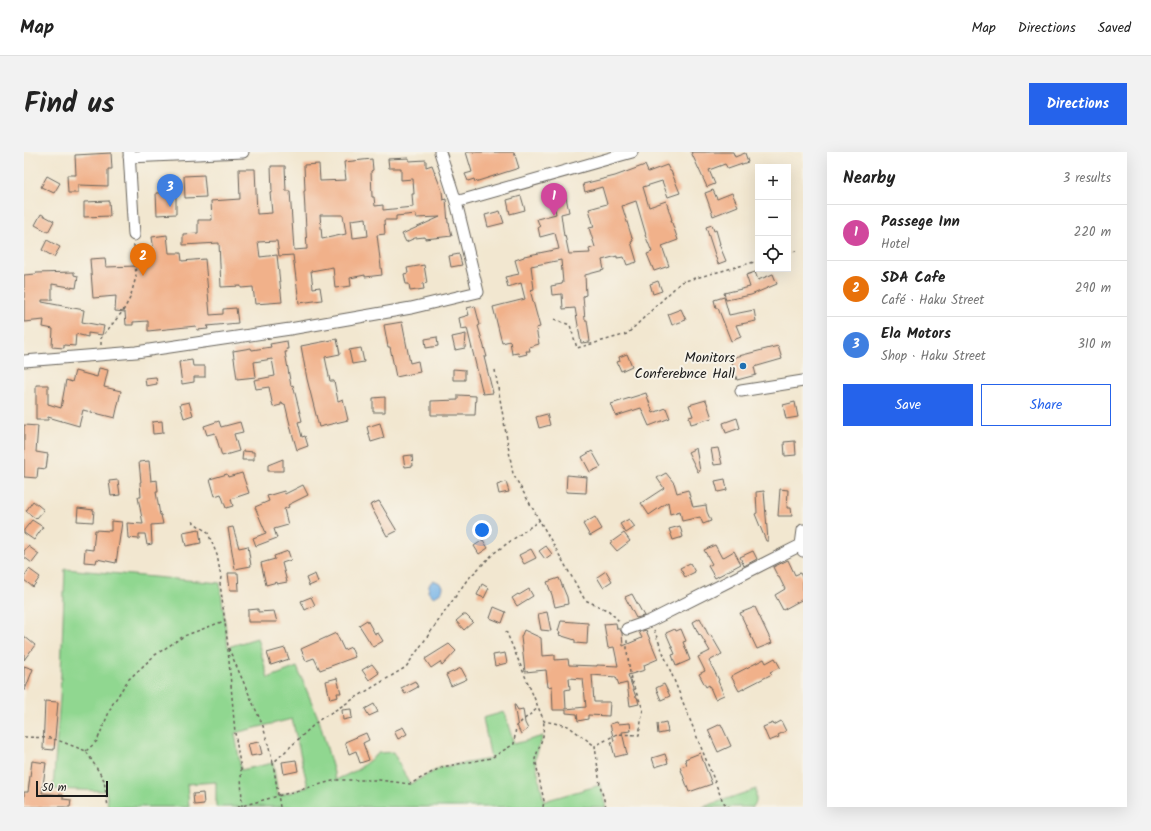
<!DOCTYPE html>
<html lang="en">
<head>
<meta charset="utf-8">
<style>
  body { margin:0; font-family:Kalam,sans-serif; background:#f2f2f2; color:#222 }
  .controls { position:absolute; right:12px; top:12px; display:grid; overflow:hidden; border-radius:0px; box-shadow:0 4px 16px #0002 }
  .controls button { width:36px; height:36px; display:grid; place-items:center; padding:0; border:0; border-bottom:1px solid #e0e0e0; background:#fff; color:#222; font:20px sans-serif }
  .scale { position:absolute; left:12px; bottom:10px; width:72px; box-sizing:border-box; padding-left:4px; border:2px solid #1c1c1c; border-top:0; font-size:11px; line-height:14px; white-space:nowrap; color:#1c1c1c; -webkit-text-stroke:3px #f7f3e8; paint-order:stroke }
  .you { position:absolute; left:458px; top:378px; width:14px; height:14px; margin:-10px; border:3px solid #fff; border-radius:50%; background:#1a73e8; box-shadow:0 0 0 6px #1a73e833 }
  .badge { display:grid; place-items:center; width:26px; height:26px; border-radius:50%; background:#2563eb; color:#fff; font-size:13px; font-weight:700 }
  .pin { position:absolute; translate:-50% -33px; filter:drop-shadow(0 1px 2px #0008) }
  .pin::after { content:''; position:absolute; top:21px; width:14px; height:12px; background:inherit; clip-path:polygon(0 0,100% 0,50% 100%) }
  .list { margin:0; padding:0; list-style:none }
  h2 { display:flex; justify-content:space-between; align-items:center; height:52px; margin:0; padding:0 16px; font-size:17px }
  h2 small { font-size:13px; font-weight:400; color:#767676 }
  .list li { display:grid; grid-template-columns:26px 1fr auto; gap:12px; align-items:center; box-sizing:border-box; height:56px; padding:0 16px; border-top:1px solid #e0e0e0 }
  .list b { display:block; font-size:15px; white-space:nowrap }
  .list p { margin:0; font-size:13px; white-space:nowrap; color:#767676 }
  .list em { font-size:13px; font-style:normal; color:#767676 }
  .actions { display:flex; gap:8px; padding:12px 16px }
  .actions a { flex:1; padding:9px 0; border:1px solid #2563eb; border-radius:0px; text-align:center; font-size:14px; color:#2563eb }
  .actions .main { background:#2563eb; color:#fff }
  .icon { flex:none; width:22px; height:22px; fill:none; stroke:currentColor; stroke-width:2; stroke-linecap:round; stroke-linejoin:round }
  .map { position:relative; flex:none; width:779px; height:655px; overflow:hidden; border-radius:0px }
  header { display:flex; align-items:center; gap:24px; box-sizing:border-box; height:56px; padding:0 20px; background:#fff; border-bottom:1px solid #e0e0e0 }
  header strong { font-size:19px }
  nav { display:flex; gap:22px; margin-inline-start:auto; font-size:14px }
  .intro { display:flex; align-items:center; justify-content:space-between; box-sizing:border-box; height:96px; padding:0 24px }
  h1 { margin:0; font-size:28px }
  .button { padding:10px 18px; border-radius:0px; background:#2563eb; color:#fff; font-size:14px; font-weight:700 }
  main { display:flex; gap:24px; padding:0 24px }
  aside { flex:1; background:#fff; border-radius:0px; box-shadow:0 4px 16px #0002 }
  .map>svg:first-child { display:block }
  .green { fill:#90d790; stroke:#567a56; fill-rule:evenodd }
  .water { fill:#75b3e8; stroke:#486882 }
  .building { fill:#f1b18a; fill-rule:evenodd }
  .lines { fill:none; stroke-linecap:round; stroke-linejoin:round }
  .street-casing { stroke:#67635b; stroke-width:13 }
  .path { stroke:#67635b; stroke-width:1.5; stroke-dasharray:3 3; stroke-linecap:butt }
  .street { stroke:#fff; stroke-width:11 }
  .poi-dot { fill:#1f6fb2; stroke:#f7f3e8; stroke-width:1.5 }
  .labels { text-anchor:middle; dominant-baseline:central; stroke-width:4; stroke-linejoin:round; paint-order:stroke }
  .poi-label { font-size:14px; fill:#1c1c1c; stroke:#f7f3e8; text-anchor:end }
</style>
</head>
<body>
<header>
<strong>Map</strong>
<nav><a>Map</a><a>Directions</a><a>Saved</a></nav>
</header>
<div class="intro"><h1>Find us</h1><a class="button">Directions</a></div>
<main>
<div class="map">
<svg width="779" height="655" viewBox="0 0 779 655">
  <rect width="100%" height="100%" fill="#f7f3e8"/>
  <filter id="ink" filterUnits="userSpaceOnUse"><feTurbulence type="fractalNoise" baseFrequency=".025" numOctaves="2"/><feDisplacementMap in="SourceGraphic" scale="8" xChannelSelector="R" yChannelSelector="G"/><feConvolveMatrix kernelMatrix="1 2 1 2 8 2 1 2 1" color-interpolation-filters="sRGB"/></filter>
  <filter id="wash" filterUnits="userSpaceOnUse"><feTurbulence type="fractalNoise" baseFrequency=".012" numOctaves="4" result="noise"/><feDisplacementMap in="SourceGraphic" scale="16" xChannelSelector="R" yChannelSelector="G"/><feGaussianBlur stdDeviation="0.9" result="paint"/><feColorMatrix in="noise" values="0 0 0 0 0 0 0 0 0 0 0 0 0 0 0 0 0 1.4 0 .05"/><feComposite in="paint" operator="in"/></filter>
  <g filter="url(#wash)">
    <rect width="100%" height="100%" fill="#f2e7d0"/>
    <path class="green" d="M41 417 196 431 204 495 233 486 244 526 273 515 295 568 312 628 333 618 355 601 369 600 386 632 418 615 467 607 459 566 480 560 490 592 519 584 511 607 520 649 576 633 583 655H192V630L163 632 165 655H84L82 639 29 637 36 546ZM268 567 284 635 254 644 249 611 217 618 211 581Z
      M732 637V650L729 655H679Z"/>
    <path class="water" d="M409 428 414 430 419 434C419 441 415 442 410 445L404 440 405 433Z"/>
    <g id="blocks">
      <path class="building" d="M442 0H490L495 16 451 30 450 27 444 29 441 22 448 20Z
        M667 0H709L711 5 721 1 724 10 704 17 701 12 685 18 691 32 683 35Z
        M87 1 88 17H84V34L54 33V41H44L43 23H52L51 3Z
        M385 6V9L402 8V15L408 13 418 39 419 48 422 47 424 71H425L428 84 401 87V85L391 86 382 90 378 82 416 65 392 66V62L372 64V68H360L361 82 353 83 358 123 341 125V123L326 126 327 134 311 136 309 115 287 119 289 136 296 135 298 148 275 151 269 103 255 104 253 89 234 90 236 105 253 103 258 150 231 152 229 135 217 136V134L197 135 195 91 159 93V82L174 81V68H188L187 49 216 47 215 17H231L233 62 248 61 246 40H248L247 14H261L262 39H266L270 98 283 97 280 39H281L280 13 295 12 296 29 322 28 320 10 348 7 349 18 347 19 348 45H350L351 54 359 53V58L389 55 388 42H390L389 27 377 28V16H365L364 7ZM296 63H319L322 82 298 87ZM342 66 344 84 329 86 327 68Z
        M621 13 624 20 643 13 646 19H647L656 41 644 45 638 29 619 35 625 55 642 49 648 68H647L654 88 638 94 645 114 630 119 623 102 628 100 621 83H622L612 49 598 54 609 89 607 90 613 110 603 113 600 105 593 106V104L578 108 580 118 561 123 562 143 559 144 561 168H563L566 190 557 191 551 156 539 157 538 142 528 143 527 134 538 132V131H539L537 108 507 114 510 137 506 138 516 175 512 176 515 192 505 195 506 199H502L503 202 495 204 494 201 488 202 486 189 478 191 469 155 501 147 497 131 484 135 481 125 495 122 491 108 500 105V104L535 97 531 81 516 85 514 75H516L513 67 532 62 528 43 541 40 545 60 537 62 540 84 541 83 545 102 566 101 565 97 571 95 565 76 570 75 565 57 583 52 578 35 561 40 559 32 591 24Z
        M180 23 182 45 161 46 160 24Z
        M23 24 36 31 30 41 17 35Z
        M689 38 693 47 708 41 714 54 689 64 681 41Z
        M152 40V62L133 63 132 41Z
        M497 44 501 58 486 62 483 48Z
        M85 49 86 64 60 65V50Z
        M476 59 480 71 464 75 461 63Z
        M17 62 30 69 24 80 11 73Z
        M688 73 690 79 692 78 696 92H695L702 109 694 112 682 75Z
        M143 83 145 101H157L158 109 181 107 186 163 199 162V157L212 156 214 171 183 174 184 177 173 178 172 174 124 179V169L109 170V173H102L101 160 91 159 92 144 69 146 66 107 81 106 82 115 113 114V107L131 106 128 85Z
        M23 88 36 95 30 105 18 98Z
        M435 102 438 113 427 115 425 104Z
        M400 113 403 131 399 132 400 137 386 139 385 132H382L380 122 384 121 383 116Z
        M50 120V123L54 124 52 136 28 132V148H18V150L60 158 58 170 80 174 78 183 64 181V185L52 182 51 194 40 193V196L28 195 29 177 19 175 20 168 0 170V123L12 122V121Z
        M731 120 734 128 749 122 753 132 727 143 702 148 700 141 726 135 722 123Z
        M634 129 638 139 629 142 626 132Z
        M700 145 705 163 730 158 732 169 712 173 717 185 707 189 694 156H692L690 148Z
        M451 154 456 173 454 174 463 205H460L469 241 459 242 443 176 437 177 435 166 445 163 443 156Z
        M657 157 662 168 648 173 644 162Z
        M378 170 386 211 394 209 396 220 372 225 366 195H364L360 173Z
        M442 182 441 196 431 198 428 185Z
        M413 185 414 194 402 196 401 187Z
        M313 187 316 202 301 205 306 229H310L314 249 319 247 324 268 295 275 283 227 277 194Z
        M263 189 264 197H262L263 200H261L267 234 269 233 278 269 274 270 278 285 281 284 284 294 273 298 268 281 261 252 259 253 258 251H257V253L249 255 245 235 232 237 230 228 251 224 248 207 230 210 232 225 213 227 209 199 227 196 228 198 247 195 246 192Z
        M754 194 758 207 730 215 732 223 713 228 707 206Z
        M337 196 340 210 328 212 325 198Z
        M603 202 608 214 597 219 593 210 596 209 595 205Z
        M168 208 169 214H181V225H170V230L158 232 155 210Z
        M75 216 84 218 80 235 97 239 91 266 59 258 55 274 24 265V268H12V233H24V252L37 256 42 228 48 230 51 219 73 225Z
        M429 217 441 218V228H429Z
        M132 225 133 232 122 234 121 226Z
        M622 241 629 261 642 256 646 266 625 274 617 256 592 264 587 252Z
        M434 243 452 244 451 263H407V249L434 248Z
        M361 245V260H349V246Z
        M682 248 688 266 667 272 665 265 669 264 665 253Z
        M165 250 169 263 160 266 156 252Z
        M771 250 774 265 762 267 759 253Z
        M523 262 526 273 515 276 512 265Z
        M713 266 716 276 702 281 699 271Z
        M138 269 139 281 129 282 128 270Z
        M195 269 197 275 216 270 219 280 210 282 215 299 198 304 191 281 183 283 180 274Z
        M356 271 360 286 347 290 343 275Z
        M0 273 14 274 12 300 24 302 22 317 14 316 13 326 0 325Z
        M771 289 772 303 761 304 760 290Z
        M672 296 676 319 674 320 664 300Z
        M694 296 698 312 690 313 687 297Z
        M219 299 230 300V308H218Z
        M568 299 577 315 566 320 558 305Z
        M388 303 389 314 381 315 379 304Z
        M259 307V319H244V313Z
        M125 309 127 329 133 328 134 340H132L136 363H137L139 372 127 373 128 392 123 393 121 382H115V387L104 386 103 371 119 372 114 345H117L116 330H117L115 310Z
        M218 321 225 341 207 347 209 354 202 356 197 342 191 344 186 327 203 322 204 325Z
        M642 321 650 331 653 341 664 338 669 355 682 353 683 360 687 369 679 372 676 365 658 369 656 359 646 362 644 350 625 363 617 351 640 336 633 326Z
        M543 323 563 325 562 341 542 340Z
        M701 327 703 338 694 340 691 329Z
        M94 328 96 343 87 344 85 329Z
        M482 330 485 340 475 342 473 333Z
        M279 333 284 343 264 353 265 355 260 357 264 373 250 377 253 386 232 394 229 386 242 381 231 355 245 349 243 344 260 339 261 342Z
        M756 337 764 338 763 356H767L768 364H754Z
        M740 339 744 389H742L731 362 733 361 732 340Z
        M9 349 20 358 12 367 2 359Z
        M355 349 373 379 363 384 346 353Z
        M54 356 70 358 69 370 53 369Z
        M571 365 578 377 566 384 559 372Z
        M605 367 611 375 602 381 596 372Z
        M8 368 19 375 10 388 0 381V378Z
        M87 369 98 370 92 411 73 407 72 411 60 410 61 397 69 398 71 378 87 379Z
        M656 374 659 385 649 388 645 377Z
        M209 375 215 396 224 394 227 414 211 417 204 376Z
        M175 377 177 391 162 394 159 380Z
        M600 381 606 389 593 399 586 391Z
        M459 388 464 396 455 402 450 394Z
        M691 393 698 406 710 399 717 412 691 426 684 414 688 412 680 398Z
        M4 394 15 402 8 411 0 405V399Z
        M522 394 528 402 521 407 515 399Z
        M507 397 512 406 500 412 495 403Z
        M264 399 267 408 258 411 263 430 253 432V430L242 433 237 411 251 407 250 404Z
        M729 399 733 407 720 414 716 405Z
        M764 408 771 423 776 421 779 427V447L759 458 751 443 761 437 755 425H754L749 415Z
        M666 411 671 420 661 425 656 416Z
        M5 417 16 425 9 435 0 428V425Z
        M582 419 588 429 579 435 573 425Z
        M204 421H214L215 438H206Z
        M291 422 294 430 285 434 282 426Z
        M535 426 543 445 544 452 531 455 528 443 523 430Z
        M458 432 465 436 460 446 453 443Z
        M505 437 509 444 493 454 488 446 494 442 495 443Z
        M608 442 620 464 612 466 601 445Z
        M287 445 291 453 281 458 277 449Z
        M470 455 482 460 478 471 466 466Z
        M731 455 748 491 733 497 716 461Z
        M234 457V460L250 459 253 470H224V458Z
        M523 460 527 479 517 478 514 462Z
        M439 463H442L449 470 440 478 432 469Z
        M676 466 685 484 687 483 698 502 685 509 695 528 694 529 700 543 691 547 685 533 682 535 675 522 681 519 674 505 686 499 676 482 675 483 669 470Z
        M343 468 351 482 354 481 359 489 349 495 335 473Z
        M537 469 564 471 563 492 551 491V488L535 483 536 480 534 479Z
        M592 471 593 477H596L598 481 599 494 618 486 615 480 622 478 634 507 620 513 621 518 604 523 612 545H613L615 552 606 554 603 531 595 533 592 525 568 523 570 550H586L585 564 564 563V567L554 569 553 562 542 561V558H529L528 534 524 535 522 518 501 520 497 485 500 478 517 486 518 504 531 503V508L544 507 545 513 573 514V513L594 514 590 495 584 496 580 472ZM545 526 559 527 562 555 542 557 541 538 546 537Z
        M651 477 652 479 657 477 662 489 659 490 666 508 652 514 648 503 651 502 642 481Z
        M312 481 320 498 327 495 331 505 296 518 290 506 282 509 277 497Z
        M0 484 11 493 0 508Z
        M425 492 432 499 418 514 416 510 407 516 401 507Z
        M261 496 265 507 247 513 243 501Z
        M481 501 483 511 471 514 469 503Z
        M751 506 756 515 746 520 748 522 715 539 707 524 740 507 742 511Z
        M348 512 355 521 345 528 338 518Z
        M0 514 9 517 1 538H0Z
        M437 516 443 527 427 534 422 523Z
        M313 526 317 541H313L314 545 306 547 302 529Z
        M391 529 394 535 381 542 377 536Z
        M640 532 646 544 637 548 632 536Z
        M21 549 34 550 30 598 19 597Z
        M350 552 354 560 345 564 341 557Z
        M490 553H491L494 558 499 557 501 571 504 577 497 582 494 576Z
        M327 557 328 566 319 568 318 558Z
        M757 569 762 579 754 583 755 585 745 589 739 575 749 571 750 573Z
        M593 570 594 572 606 571 607 579 598 580 603 602 591 605 587 590 590 589 586 572Z
        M642 570 644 580 634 582 633 572Z
        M697 572 707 594 694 600 684 578Z
        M379 575 383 582 374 587 370 579Z
        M342 581 345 588 339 591 345 608 336 611 332 599 325 602 321 590Z
        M235 590 238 602 227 604 224 592Z
        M676 601 688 632 665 640 656 615 663 613 661 607Z
        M641 602 644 611 631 615 628 606Z
        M272 608 274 619 260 622 258 610Z
        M8 609 22 611 18 641 39 643V647L47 648 46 655H0V640H4Z
        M179 641 180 652 170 653 169 642Z"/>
    </g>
  </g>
  <g filter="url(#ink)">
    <use href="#blocks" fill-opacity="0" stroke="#67635b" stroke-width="1"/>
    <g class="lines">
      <defs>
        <path id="street" d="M105 0 110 83
          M105 5 219 0
          M432 50 608 0
          M0 209 112 200 266 177 387 156 454 140 432 50 416 0
          M717 239 779 229
          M779 399 777 393 779 378
          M603 477 626 469 777 393"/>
      </defs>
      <use href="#street" class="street-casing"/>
      <path class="path" d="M764 101 772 99
        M530 167 546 173 553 196 603 182 657 130 734 109
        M77 193V186L99 159 106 146 112 125 110 93
        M471 218 489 322 561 448 585 459 597 471
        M168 369 184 381 193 403 197 425 196 431 204 495 239 574 249 611
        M630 478 699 650 705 655
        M482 479 520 569 544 574 571 594
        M204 497 211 581 217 618 218 654
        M0 585 28 586 62 599 80 628 84 655
        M62 599 73 589 88 553 104 528 131 503 160 484 200 469
        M214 655 312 628H355L386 632 418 615 467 606 490 592 492 574 514 556
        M256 655 249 611 295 568 382 515 443 428 470 401 516 368
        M519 655 520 649 511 607 519 584 520 569
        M582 655 576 633 571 594 593 582 615 583 619 557 607 528 603 499V488"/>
      <use href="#street" class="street"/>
    </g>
  </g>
  <circle class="poi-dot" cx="719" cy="214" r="4"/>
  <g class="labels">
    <g class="poi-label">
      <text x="711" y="206">Monitors<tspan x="711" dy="16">Conferebnce Hall</tspan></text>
    </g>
  </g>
</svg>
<div class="controls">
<button>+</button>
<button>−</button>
<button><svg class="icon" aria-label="locate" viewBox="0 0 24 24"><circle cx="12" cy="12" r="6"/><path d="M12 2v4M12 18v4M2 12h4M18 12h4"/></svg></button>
</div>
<div class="scale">50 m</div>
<div class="you"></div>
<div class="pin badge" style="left:530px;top:64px;background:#d1479c">1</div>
<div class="pin badge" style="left:119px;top:124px;background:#e8710a">2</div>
<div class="pin badge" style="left:146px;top:55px;background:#3f7fe0">3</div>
</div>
<aside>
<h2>Nearby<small>3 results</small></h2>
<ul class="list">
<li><span class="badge" style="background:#d1479c">1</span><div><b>Passege Inn</b><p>Hotel</p></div><em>220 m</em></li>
<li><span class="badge" style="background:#e8710a">2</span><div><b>SDA Cafe</b><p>Café · Haku Street</p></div><em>290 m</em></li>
<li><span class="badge" style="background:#3f7fe0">3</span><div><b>Ela Motors</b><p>Shop · Haku Street</p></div><em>310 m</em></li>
</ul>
<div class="actions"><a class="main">Save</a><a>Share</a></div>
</aside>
</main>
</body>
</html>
